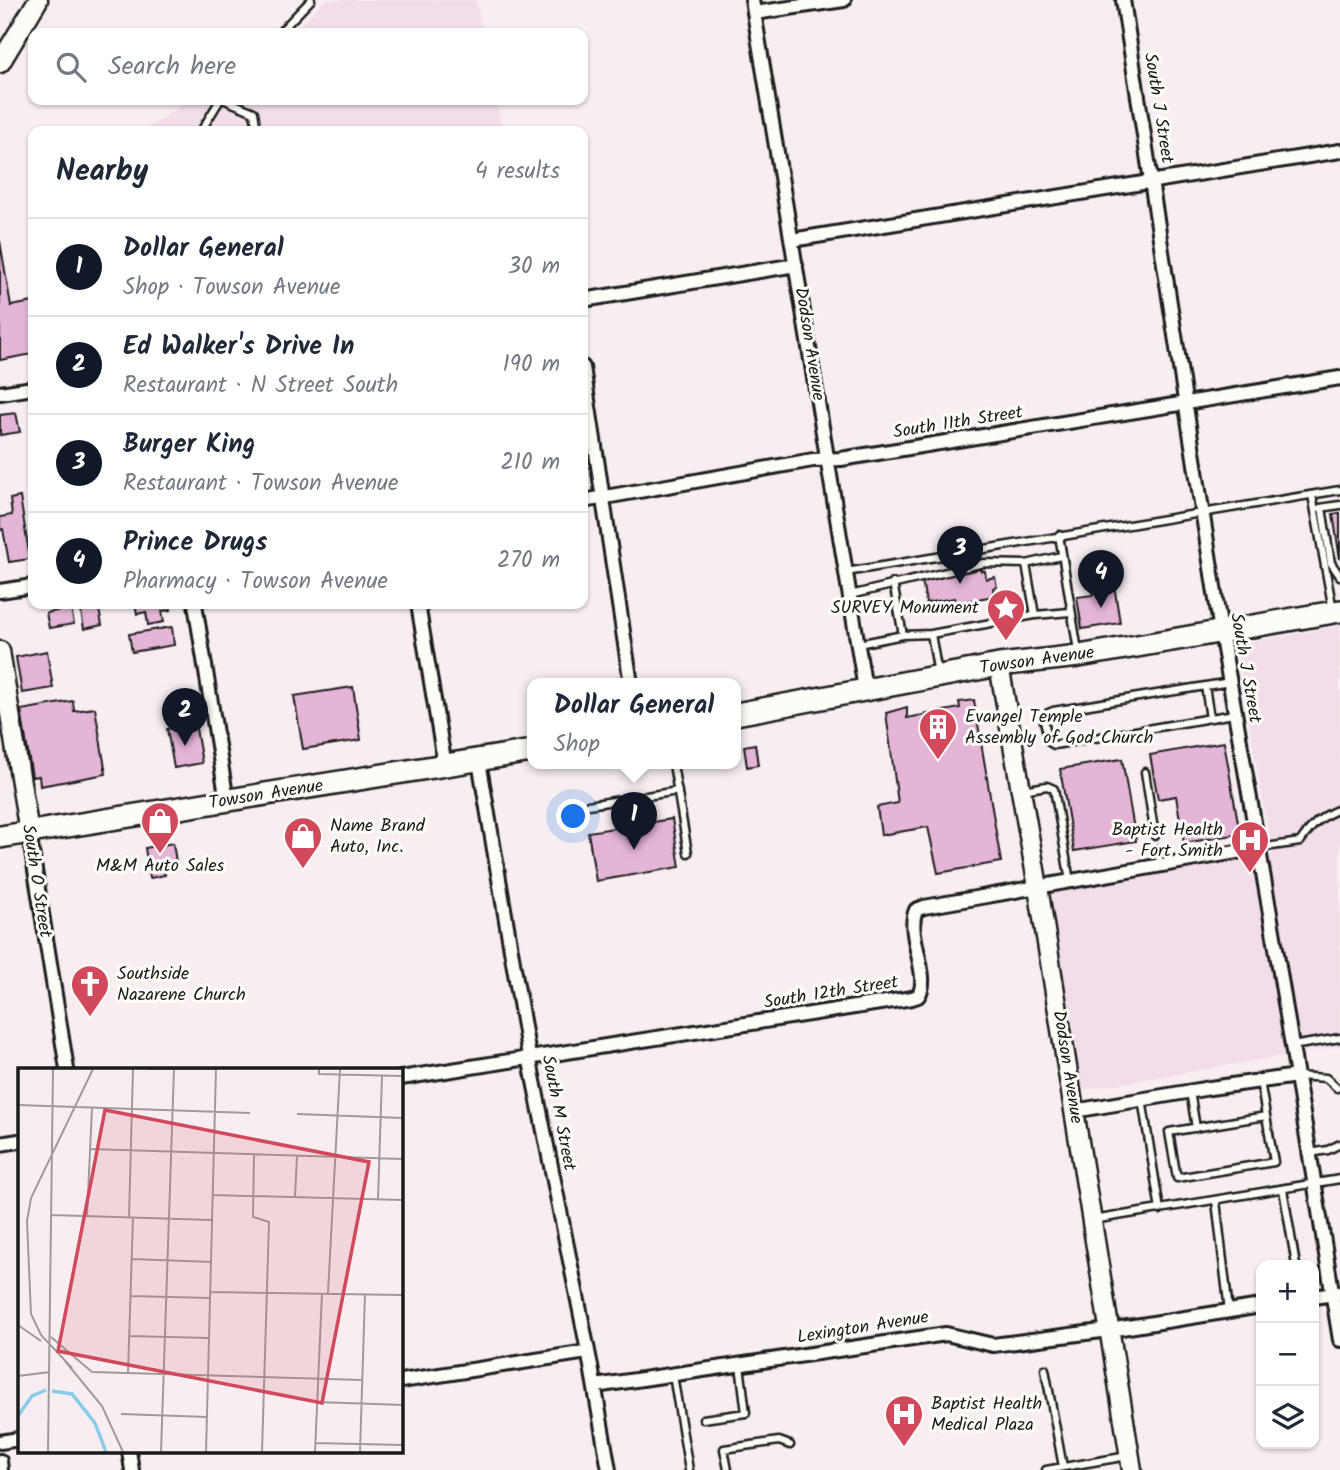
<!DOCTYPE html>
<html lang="en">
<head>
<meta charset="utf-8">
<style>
  body { margin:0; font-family:Kalam,sans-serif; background:#f6f6f7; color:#1f2937 }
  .controls { position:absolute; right:21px; bottom:21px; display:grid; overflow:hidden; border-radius:14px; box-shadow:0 2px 5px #0004 }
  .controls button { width:63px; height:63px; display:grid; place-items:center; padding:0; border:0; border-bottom:2px solid #e0e1e3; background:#fff; color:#1f2937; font:35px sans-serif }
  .you { position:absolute; left:574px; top:817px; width:24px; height:24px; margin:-18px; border:5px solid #fff; border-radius:50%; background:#1a73e8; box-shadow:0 0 0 10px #1a73e833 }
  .badge { display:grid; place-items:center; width:46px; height:46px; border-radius:50%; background:#111827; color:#fff; font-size:23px; font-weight:700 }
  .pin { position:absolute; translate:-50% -58px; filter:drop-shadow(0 2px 4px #0008) }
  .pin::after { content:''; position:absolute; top:37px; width:24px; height:21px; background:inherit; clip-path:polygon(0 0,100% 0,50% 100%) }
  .popup { position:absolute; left:527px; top:678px; width:214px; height:91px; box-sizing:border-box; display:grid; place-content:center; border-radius:14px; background:#fff; filter:drop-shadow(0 2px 5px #0005); font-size:23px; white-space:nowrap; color:#747a83 }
  .popup b { font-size:26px; color:#1f2937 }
  .popup::after { content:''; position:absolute; left:50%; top:100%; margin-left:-14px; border:14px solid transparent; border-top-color:#fff }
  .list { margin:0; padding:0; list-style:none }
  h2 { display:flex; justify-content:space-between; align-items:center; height:91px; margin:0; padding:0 28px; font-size:30px }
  h2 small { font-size:23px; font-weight:400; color:#747a83 }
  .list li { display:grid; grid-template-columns:46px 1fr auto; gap:21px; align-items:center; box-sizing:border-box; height:98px; padding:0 28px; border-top:2px solid #e0e1e3 }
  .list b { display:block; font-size:26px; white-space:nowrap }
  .list p { margin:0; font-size:23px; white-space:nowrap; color:#747a83 }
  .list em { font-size:23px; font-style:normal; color:#747a83 }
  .icon { flex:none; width:38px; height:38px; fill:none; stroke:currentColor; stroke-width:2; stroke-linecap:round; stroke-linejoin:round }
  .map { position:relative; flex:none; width:1340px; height:1470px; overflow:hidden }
  .search { position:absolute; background:#fff; box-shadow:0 2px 5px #0004; left:28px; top:28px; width:560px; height:77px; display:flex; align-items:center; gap:18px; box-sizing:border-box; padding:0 24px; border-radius:14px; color:#747a83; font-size:26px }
  .panel { position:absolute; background:#fff; box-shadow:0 2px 5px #0004; left:28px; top:126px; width:560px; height:483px; border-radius:14px }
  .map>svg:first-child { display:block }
  .built { fill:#f2dde9 }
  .building { fill:#e5b5d7; stroke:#1c1c1c; stroke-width:2 }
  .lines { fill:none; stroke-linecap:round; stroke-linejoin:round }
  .lane-casing { stroke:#1c1c1c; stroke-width:11 }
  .street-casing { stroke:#1c1c1c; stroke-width:18 }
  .secondary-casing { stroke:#1c1c1c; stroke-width:23 }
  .primary-casing { stroke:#1c1c1c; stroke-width:26 }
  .lane { stroke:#fdfcf7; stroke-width:6 }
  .street { stroke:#fdfcf7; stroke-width:12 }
  .secondary { stroke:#fdfcf7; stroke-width:18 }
  .primary { stroke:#fdfcf7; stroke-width:21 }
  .labels { text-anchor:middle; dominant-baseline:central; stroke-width:6; stroke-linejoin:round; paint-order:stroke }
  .street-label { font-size:18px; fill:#1c1c1c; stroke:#fdfcf7 }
  .poi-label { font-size:18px; fill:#1c1c1c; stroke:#fdfcf7; text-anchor:start }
  .inset-river { fill:none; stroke:#89ccea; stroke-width:3.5 }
  .inset-road { fill:none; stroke:#a09a9c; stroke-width:2 }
  .view { fill:#d1495b; fill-opacity:0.15; stroke:#d1495b; stroke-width:3.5 }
  .inset-edge { fill:none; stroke:#1c1c1c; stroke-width:3.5 }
</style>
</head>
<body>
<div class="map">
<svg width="1340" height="1470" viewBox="0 0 1340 1470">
  <rect width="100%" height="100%" fill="#f8eef1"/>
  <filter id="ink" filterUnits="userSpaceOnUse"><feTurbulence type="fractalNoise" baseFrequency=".0143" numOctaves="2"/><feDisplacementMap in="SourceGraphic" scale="14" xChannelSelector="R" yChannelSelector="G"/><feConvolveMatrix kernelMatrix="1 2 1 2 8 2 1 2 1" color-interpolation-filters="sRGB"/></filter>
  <g filter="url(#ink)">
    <path class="built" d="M325 0H476L483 33H293Z
      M190 100H496L503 131H143Z
      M1340 626V1046L1082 1090 1049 893 1272 855 1236 644Z"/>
    <path class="building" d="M0 241 11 306 33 302V354L0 360Z
      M16 413 20 432 0 435V415Z
      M20 497 30 559 9 562 3 529 0 530V517L12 515 10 499Z
      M1340 513V559L1333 514Z
      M981 569V571H985L986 579 995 577 997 587 993 588 994 596 956 603 955 598 926 603 922 580Z
      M1099 577 1101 587 1114 585 1120 623 1082 629 1077 597 1093 595 1091 578Z
      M98 604 102 625 84 629 80 606Z
      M135 604H170L171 610 162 611 164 622 148 625 146 612 137 614Z
      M71 608 74 624 49 628 46 613Z
      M172 627 174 645 132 652 129 634Z
      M47 651 53 688 22 693 16 657Z
      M353 687 361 740 303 749 294 696Z
      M974 700 1001 862 938 873 928 827 881 835 877 807 898 803 886 713 907 707V718L960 708 959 702Z
      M73 701 74 711 95 708 106 774 40 786 39 776 32 777 21 710Z
      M195 723 202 763 174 768 167 729Z
      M1224 742 1240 834 1184 843 1176 796 1158 799 1150 755Z
      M755 744 758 765 747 767 744 746Z
      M1122 759 1136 841 1074 851 1060 769Z
      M672 819 680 867 596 881 588 832Z
      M173 843 176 862 163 865 165 875 150 878 145 848Z"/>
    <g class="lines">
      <defs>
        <path id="lane" d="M279 33 311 0
          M225 100 254 112 257 131
          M201 131 220 100
          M1312 495 1333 610
          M1320 508 1340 505
          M1322 508 1331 563 1340 576
          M1059 535 1078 651
          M1026 564 1035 615 1070 612
          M846 572 1340 490
          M893 583 903 635
          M850 595 984 563 1026 564 1061 556
          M931 634 1035 615
          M858 644 903 635 931 634 938 674
          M1230 682 1053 711 1048 713 1044 721 1049 742 1054 745 1234 714
          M1205 686 1210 718
          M673 764 688 853
          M1145 772 1155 836
          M1022 790 1047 786 1054 789 1070 881
          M588 805 678 791
          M1259 848 1300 842C1311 826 1322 815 1340 809
          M1158 849 1160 865
          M1292 1046 1340 1038
          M1297 1076 1326 1078 1337 1088
          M1260 1081 1274 1162 1177 1178 1169 1132 1266 1116
          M1190 1091 1196 1128
          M1142 1099 1160 1210
          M1310 1153 1328 1150 1340 1144
          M1283 1189 1296 1265
          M1216 1201 1229 1311
          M1093 1220 1340 1179
          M1045 1369 1063 1467
          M673 1375 689 1470
          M703 1419 746 1413 740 1365
          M728 1470 724 1449 779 1441 790 1445
          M1046 1470 1128 1456"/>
        <path id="street" d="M752 0 865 689
          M1123 0 1221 632 1276 948 1340 1340
          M754 13 844 0
          M792 240 1340 151
          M583 300 796 265
          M583 367 631 684
          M0 393 33 388
          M583 501 813 460 841 459 1340 378
          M0 591 33 586
          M195 604 227 801
          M418 604 445 766
          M479 761 529 1056 591 1366 609 1470
          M29 833 67 1069
          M401 1078 912 998 918 996C932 977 905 934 916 910L924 907 1259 848
          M1074 1111 1210 1088 1297 1076
          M0 1144 19 1141
          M1314 1297 1340 1293
          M401 1381 587 1352
          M595 1386 946 1334 993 1345 1109 1330 1261 1306
          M0 1442 19 1439
          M129 1451 132 1470
          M0 1461 1 1470"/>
        <path id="secondary" d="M0 63 38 0
          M0 651 29 833
          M999 665 1038 887 1132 1470"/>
        <path id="primary" d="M736 714 999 665 1079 656 1340 611
          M0 837 532 751"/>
      </defs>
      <use href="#lane" class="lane-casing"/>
      <use href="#street" class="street-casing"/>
      <use href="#secondary" class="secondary-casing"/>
      <use href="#primary" class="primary-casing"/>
      <use href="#lane" class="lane"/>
      <use href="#street" class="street"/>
      <use href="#secondary" class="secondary"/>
      <use href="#primary" class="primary"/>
    </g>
  </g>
  <defs>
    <symbol id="sight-pin" viewBox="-11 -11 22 30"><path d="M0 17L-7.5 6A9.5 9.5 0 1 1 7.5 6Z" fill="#d1495b" stroke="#fdfcf7"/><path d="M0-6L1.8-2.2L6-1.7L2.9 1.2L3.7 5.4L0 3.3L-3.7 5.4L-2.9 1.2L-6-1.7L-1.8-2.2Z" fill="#fff"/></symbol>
    <symbol id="building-pin" viewBox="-11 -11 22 30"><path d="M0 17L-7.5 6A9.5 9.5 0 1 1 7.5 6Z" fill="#d1495b" stroke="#fdfcf7"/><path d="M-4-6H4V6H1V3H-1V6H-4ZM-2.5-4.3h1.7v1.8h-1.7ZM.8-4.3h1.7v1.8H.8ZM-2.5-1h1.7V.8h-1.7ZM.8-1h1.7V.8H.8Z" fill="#fff"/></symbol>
    <symbol id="shop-pin" viewBox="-11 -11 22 30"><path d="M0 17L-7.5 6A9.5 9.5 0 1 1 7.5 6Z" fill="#d1495b" stroke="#fdfcf7"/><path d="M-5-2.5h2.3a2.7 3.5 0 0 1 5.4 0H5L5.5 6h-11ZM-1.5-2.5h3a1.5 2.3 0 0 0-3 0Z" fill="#fff"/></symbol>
    <symbol id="hospital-pin" viewBox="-11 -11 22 30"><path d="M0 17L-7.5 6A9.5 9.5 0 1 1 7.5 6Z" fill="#d1495b" stroke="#fdfcf7"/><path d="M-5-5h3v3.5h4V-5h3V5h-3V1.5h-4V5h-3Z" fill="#fff"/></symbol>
    <symbol id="church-pin" viewBox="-11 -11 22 30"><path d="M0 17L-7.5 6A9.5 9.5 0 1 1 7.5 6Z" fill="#d1495b" stroke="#fdfcf7"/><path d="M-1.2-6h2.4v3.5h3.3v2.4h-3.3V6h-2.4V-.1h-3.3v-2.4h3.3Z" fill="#fff"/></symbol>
  </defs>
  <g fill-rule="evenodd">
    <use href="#sight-pin" x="984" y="586" width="44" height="60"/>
    <use href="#building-pin" x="916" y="705" width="44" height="60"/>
    <use href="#shop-pin" x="138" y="799" width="44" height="60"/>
    <use href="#shop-pin" x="281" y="814" width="44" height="60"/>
    <use href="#hospital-pin" x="1228" y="818" width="44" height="60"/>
    <use href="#church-pin" x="68" y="962" width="44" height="60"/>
    <use href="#hospital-pin" x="882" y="1392" width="44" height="60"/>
  </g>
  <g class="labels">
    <g class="street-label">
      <text transform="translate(1158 108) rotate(81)">South J Street</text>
      <text transform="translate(809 344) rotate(81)">Dodson Avenue</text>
      <text transform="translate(958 423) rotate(-9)">South 11th Street</text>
      <text transform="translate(1037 661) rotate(-8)">Towson Avenue</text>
      <text transform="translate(1245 668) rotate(80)">South J Street</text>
      <text transform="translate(266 795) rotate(-9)">Towson Avenue</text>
      <text transform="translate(36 881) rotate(81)">South O Street</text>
      <text transform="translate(831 993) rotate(-9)">South 12th Street</text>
      <text transform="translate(1067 1067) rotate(81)">Dodson Avenue</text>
      <text transform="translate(558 1113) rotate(79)">South M Street</text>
      <text transform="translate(863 1328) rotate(-9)">Lexington Avenue</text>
    </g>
    <g class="poi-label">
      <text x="979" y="608" text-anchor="end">SURVEY Monument</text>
      <text x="965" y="717">Evangel Temple<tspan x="965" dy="21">Assembly of God Church</tspan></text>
      <text x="330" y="826">Name Brand<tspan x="330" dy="21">Auto, Inc.</tspan></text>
      <text x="1223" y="830" text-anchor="end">Baptist Health<tspan x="1223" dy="21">- Fort Smith</tspan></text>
      <text x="160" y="866" text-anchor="middle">M&amp;M Auto Sales</text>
      <text x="117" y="974">Southside<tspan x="117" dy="21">Nazarene Church</tspan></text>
      <text x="931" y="1404">Baptist Health<tspan x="931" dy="21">Medical Plaza</tspan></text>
    </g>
  </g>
  <g transform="translate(18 1068)">
    <rect width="385" height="385" fill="#f8eef1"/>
    <path class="inset-river" d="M34 323 54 326 77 355 88 384M0 348 14 328 28 322"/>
    <path class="inset-road" d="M129 1H198M301 1V6L385 8M0 37 232 45M279 46 385 50M72 81 385 91M236 86 235 149 251 154 244 384M194 127 385 132M277 129 279 88M360 131 364 8M33 147 194 152M69 148 74 40M111 149 115 1M114 191 194 194M193 224 385 227M310 225 322 1M113 228 193 230M0 257 23 273M111 268 191 270M33 269 74 304 344 312M47 293 84 338 105 384M54 300 23 267 13 246 9 153 13 130 75 1M110 305 115 149M0 308 32 304M299 334 385 337M103 346 189 349M297 375 385 377M30 384 35 1M143 384 156 1M188 384 198 1M297 384 304 225M342 384 347 226"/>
    <path class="view" d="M87 42 351 94 304 335 40 283Z"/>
    <rect width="385" height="385" class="inset-edge"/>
  </g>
</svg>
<div class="controls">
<button>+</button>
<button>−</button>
<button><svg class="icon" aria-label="layers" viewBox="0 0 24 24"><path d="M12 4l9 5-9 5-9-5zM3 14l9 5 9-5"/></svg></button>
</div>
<div class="you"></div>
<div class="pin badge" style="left:634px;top:850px">1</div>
<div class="popup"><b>Dollar General</b>Shop</div>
<div class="pin badge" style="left:185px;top:746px">2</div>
<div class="pin badge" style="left:960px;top:584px">3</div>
<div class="pin badge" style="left:1101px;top:608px">4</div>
<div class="search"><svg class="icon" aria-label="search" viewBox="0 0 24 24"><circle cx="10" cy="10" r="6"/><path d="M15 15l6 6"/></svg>Search here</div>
<section class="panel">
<h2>Nearby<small>4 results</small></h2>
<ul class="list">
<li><span class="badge">1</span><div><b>Dollar General</b><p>Shop · Towson Avenue</p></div><em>30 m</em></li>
<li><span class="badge">2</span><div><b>Ed Walker's Drive In</b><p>Restaurant · N Street South</p></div><em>190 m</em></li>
<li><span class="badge">3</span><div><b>Burger King</b><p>Restaurant · Towson Avenue</p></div><em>210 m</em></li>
<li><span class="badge">4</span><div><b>Prince Drugs</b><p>Pharmacy · Towson Avenue</p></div><em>270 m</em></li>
</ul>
</section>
</div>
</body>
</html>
